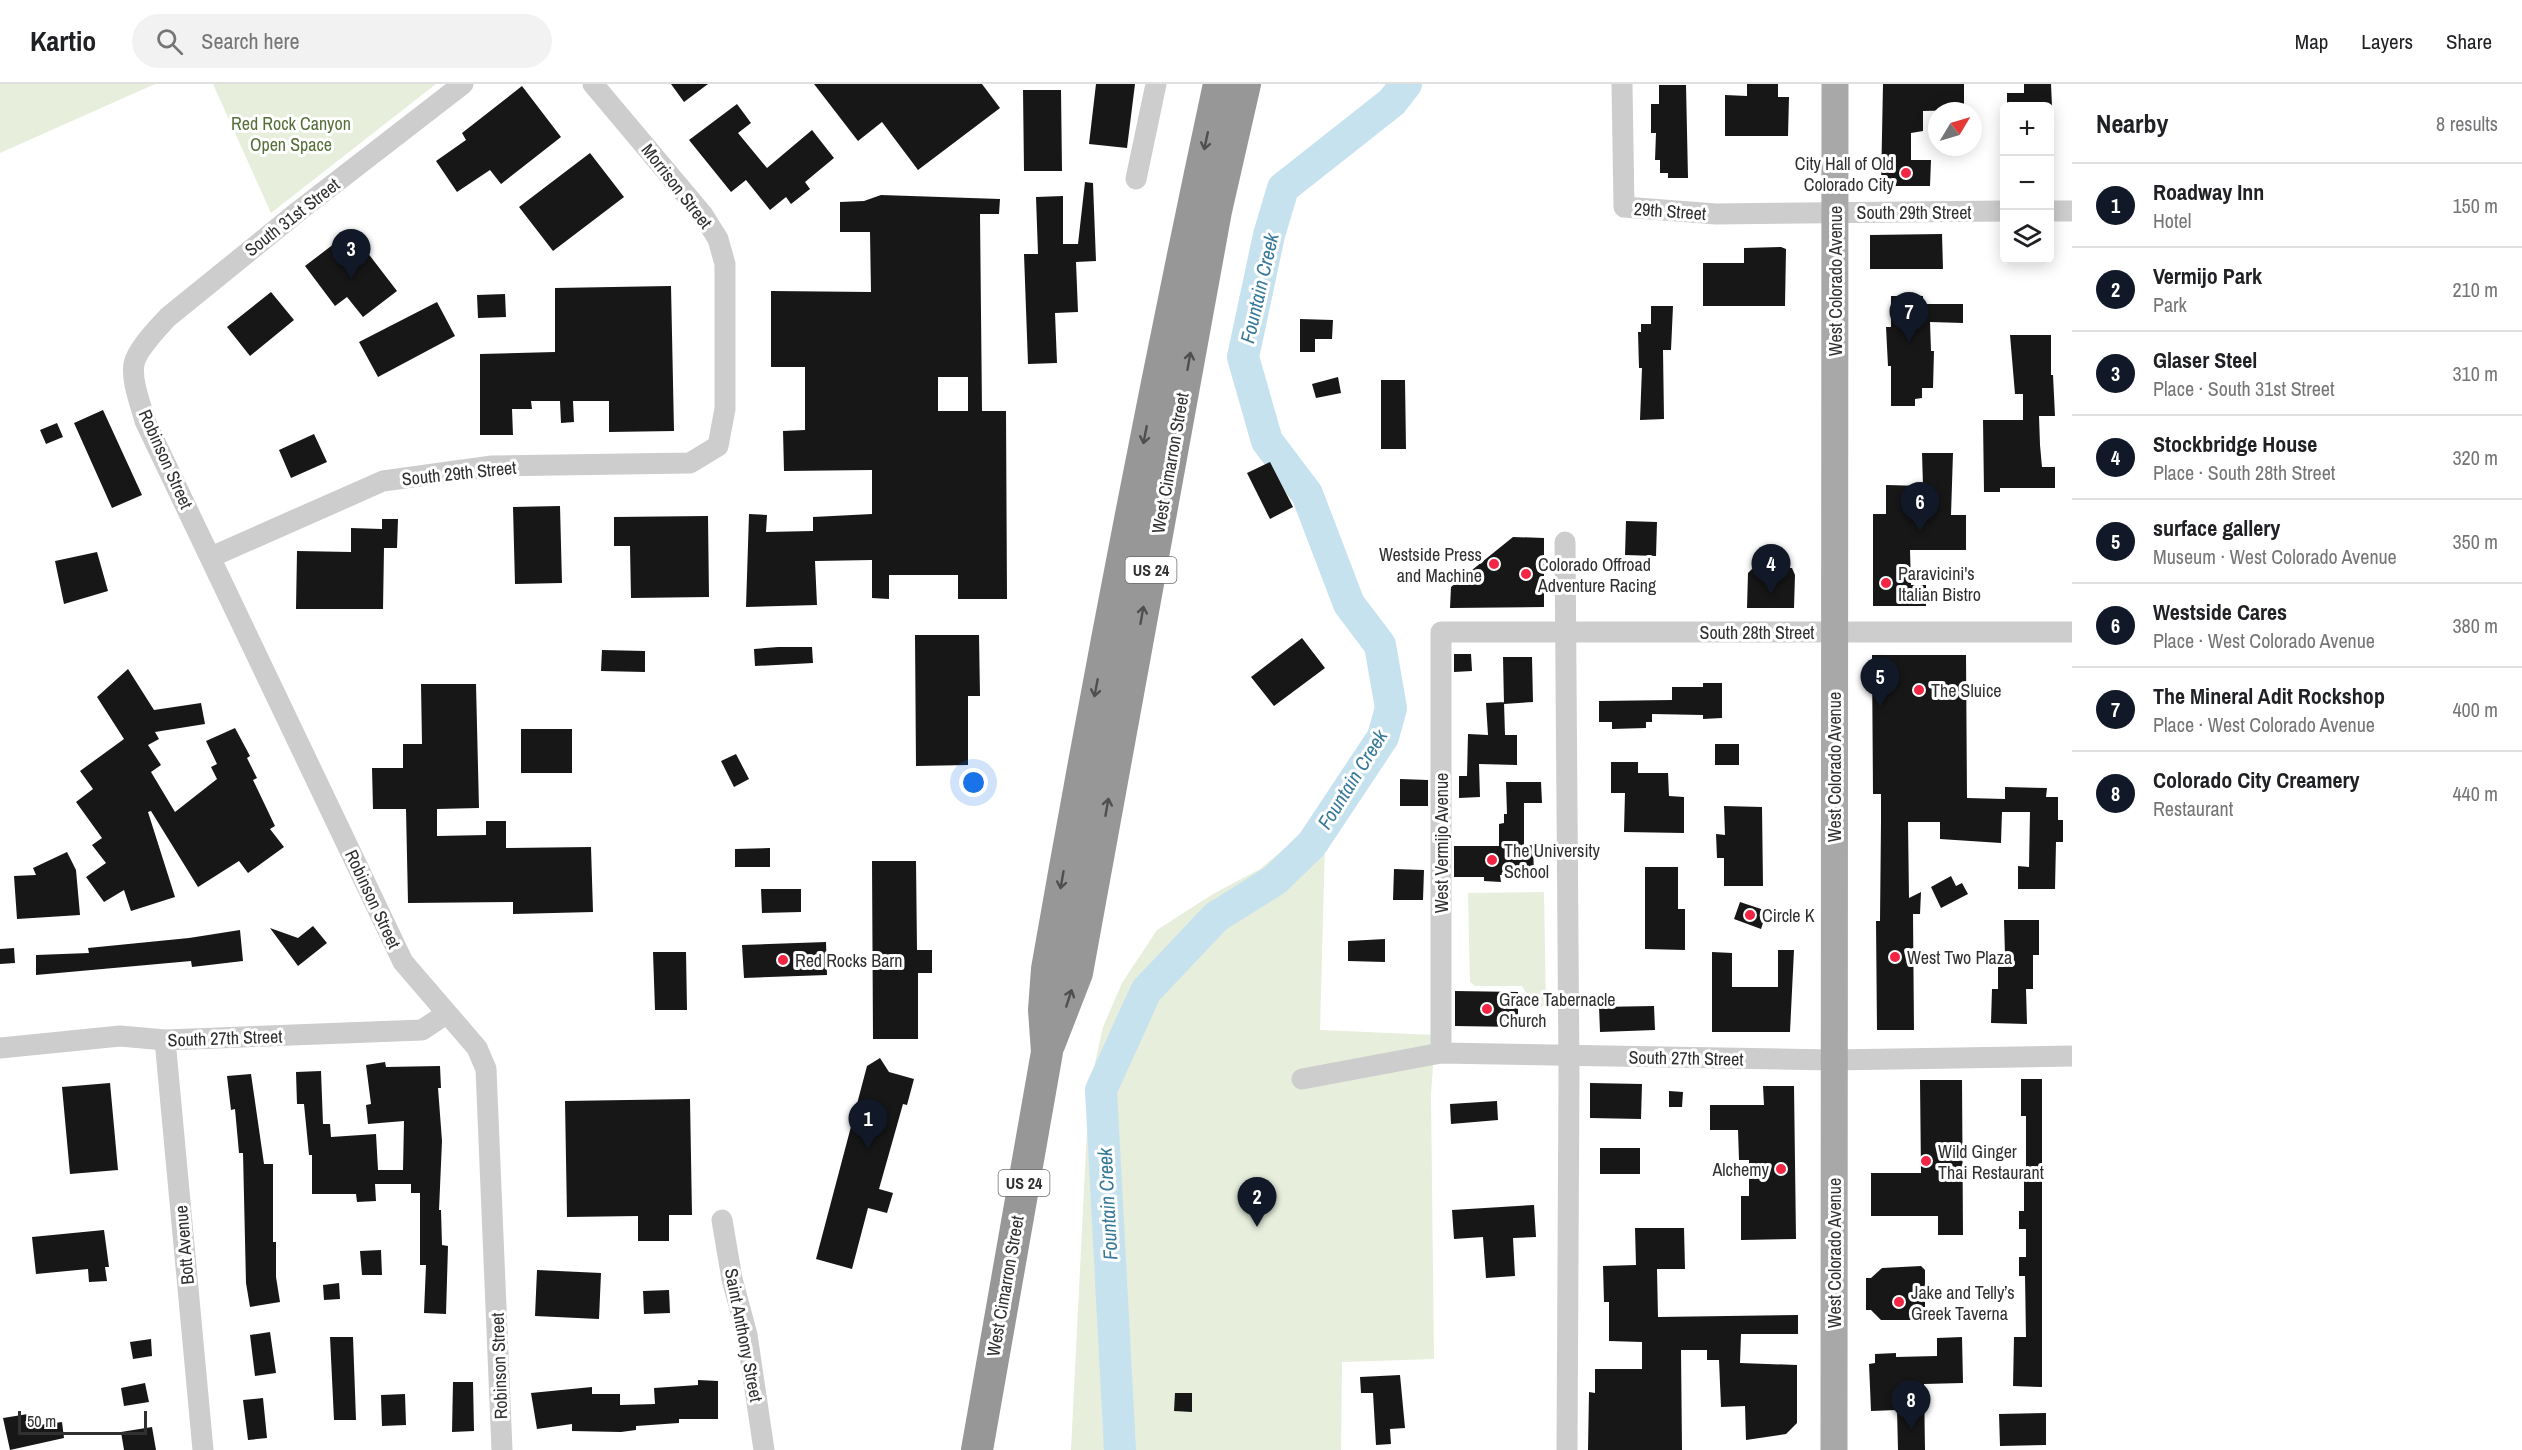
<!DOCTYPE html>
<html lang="en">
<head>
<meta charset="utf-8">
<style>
  body { margin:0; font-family:"Archivo Narrow",sans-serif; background:#f2f2f2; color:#202124 }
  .controls { position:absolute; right:18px; top:18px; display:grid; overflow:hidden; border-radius:9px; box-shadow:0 3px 15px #0003 }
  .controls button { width:54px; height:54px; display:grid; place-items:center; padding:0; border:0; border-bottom:2px solid #e0e0e0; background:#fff; color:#202124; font:30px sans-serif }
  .compass { position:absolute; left:1928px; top:18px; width:54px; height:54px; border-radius:50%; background:#fff; box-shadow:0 3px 15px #0003; rotate:52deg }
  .scale { position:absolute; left:18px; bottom:15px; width:129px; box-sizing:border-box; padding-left:6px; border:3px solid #303030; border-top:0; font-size:16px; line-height:21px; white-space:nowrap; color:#303030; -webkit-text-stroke:4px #fff; paint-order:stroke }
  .you { position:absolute; left:974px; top:699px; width:21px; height:21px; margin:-15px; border:4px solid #fff; border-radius:50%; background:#1a73e8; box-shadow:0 0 0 9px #1a73e833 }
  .badge { display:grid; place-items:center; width:39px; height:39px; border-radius:50%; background:#111827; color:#fff; font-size:20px; font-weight:700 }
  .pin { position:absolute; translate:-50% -50px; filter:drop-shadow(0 2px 3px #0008) }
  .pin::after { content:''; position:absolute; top:32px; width:21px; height:18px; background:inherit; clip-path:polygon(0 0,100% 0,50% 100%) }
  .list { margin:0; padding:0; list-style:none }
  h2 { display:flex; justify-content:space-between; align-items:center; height:78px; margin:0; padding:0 24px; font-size:26px }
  h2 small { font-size:20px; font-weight:400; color:#757577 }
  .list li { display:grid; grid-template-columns:39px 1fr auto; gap:18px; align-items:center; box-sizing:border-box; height:84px; padding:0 24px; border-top:2px solid #e0e0e0 }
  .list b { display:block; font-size:22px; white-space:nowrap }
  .list p { margin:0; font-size:20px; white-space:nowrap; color:#757577 }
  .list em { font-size:20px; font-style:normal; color:#757577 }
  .icon { flex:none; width:33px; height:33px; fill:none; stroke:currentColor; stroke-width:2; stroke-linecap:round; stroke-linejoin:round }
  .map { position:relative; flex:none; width:2072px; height:1366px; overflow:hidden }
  header { display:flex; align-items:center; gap:36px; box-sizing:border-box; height:84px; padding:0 30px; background:#fff; border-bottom:2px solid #e0e0e0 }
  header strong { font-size:28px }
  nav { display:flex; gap:33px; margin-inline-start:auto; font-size:21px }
  .search { width:420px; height:54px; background:#f2f2f2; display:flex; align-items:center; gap:15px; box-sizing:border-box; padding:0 21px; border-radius:33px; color:#757577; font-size:22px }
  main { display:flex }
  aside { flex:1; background:#fff }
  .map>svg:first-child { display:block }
  .green { fill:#e7eedc }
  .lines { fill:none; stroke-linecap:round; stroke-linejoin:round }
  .river { stroke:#c7e2ef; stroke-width:32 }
  .building { fill:#171717; fill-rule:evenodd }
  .minor { stroke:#cdcdcd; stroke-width:21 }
  .major { stroke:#a8a8a8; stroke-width:27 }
  .highway { stroke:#979797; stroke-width:32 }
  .oneway { stroke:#4f4f4f }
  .poi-dot { fill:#f22644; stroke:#fff; stroke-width:2 }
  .labels { text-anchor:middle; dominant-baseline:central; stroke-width:6; stroke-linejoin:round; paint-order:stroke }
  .shield { fill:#fff; stroke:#6e6e6e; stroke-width:1.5 }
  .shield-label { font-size:16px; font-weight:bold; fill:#303030 }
  .park-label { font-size:18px; fill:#566f39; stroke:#fff }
  .poi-label { font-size:18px; fill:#303030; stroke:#fff; text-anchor:start }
  .street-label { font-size:18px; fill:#303030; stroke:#fff }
  .water-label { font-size:20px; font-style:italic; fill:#377998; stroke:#fff }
</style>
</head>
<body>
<header>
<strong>Kartio</strong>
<div class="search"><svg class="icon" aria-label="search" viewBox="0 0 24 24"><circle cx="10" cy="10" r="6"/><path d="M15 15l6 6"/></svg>Search here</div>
<nav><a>Map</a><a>Layers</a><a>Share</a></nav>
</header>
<main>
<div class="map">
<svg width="2072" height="1366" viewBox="0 0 2072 1366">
  <rect width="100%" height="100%" fill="#fff"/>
  <path class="green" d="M0 0H155L0 69Z
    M213 0H436L271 129Z
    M1326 722 1320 946 1435 951 1431 1011 1434 1275 1342 1278 1341 1366H1071L1089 1006 1103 943 1122 899 1157 846 1213 810 1260 785 1303 749Z
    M1544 808 1546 922 1535 923 1522 902H1475L1470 898 1468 809Z"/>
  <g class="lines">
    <path class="river" d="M1120 1366 1101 1006 1146 907 1216 833 1275 796 1312 760 1383 653 1391 624 1380 561 1349 520 1307 410 1267 357 1243 273 1269 151 1283 104 1392 18 1406 0"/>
  </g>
  <path class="building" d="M671 0H708L684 18Z
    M814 0H982L1000 24 918 86 882 38 858 57Z
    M1096 0H1135L1127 64 1089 60Z
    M1747 0H1778V13H1789L1788 52H1725V11L1747 12Z
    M1883 0H1964V26L1923 27V47L1911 49V76H1931L1930 102H1881Z
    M2024 0H2051L2052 22H2007V9H2024Z
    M1659 1H1686L1688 94H1668V89H1660V76H1655L1656 49H1651V20H1659Z
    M522 2 561 53 501 100 490 86 457 108 436 77 466 56 462 49Z
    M1023 6H1061L1062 87H1024Z
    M737 20 751 39 738 49 767 84 812 46 834 74 805 98 810 105 791 120 786 113 770 126 746 96 731 108 689 56Z
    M590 69 624 113 553 167 519 123Z
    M1085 98 1093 99 1096 177 1076 178 1078 228 1055 229 1057 279 1028 280 1024 170H1038L1036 113 1063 112V160H1078Z
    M881 111 1000 115 999 130H980L982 327H1006L1007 515H958V491H889V515L872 514V476L815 477 817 521 746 523 749 430 767 431 766 448 813 447V433L872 430V386L784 387 783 347 805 346V283H771V207L871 208 870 148H840V118L864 117ZM938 293H968V327H938Z
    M1942 150 1943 185H1870V151Z
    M354 151 397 207 363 233 347 213 335 222 305 182 343 153 346 157Z
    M1781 163 1786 165 1785 222H1703V179H1744V164Z
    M671 202 674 347 609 348V317H573L574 338 561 339 560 317H531L532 325H512L513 351H480V270L555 268V204Z
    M271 208 294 236 250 272 227 243Z
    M505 210 506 233 478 234 477 211Z
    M1891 212H1923V220H1963V239L1930 238 1931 267H1934L1933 304H1922V314L1915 315V322H1891V282H1888L1886 243H1891Z
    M437 218 455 252 378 293 359 258Z
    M1651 222H1673L1671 266H1663L1664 335 1640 336 1642 284H1639L1638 248H1641V240H1651Z
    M1300 235 1333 236 1332 255H1315V268H1300Z
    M2010 251H2051V291H2053L2055 332H2039L2040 361 2042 383H2055V404H2000V408H1984L1983 336H2023V310H2015Z
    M1338 293 1341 309 1316 314 1312 300Z
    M1381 296H1405L1406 365H1381Z
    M103 326 142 411 112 424 74 339Z
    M57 339 63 353 46 360 40 346Z
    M314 350 327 378 291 394 279 366Z
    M1922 369H1953L1951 431H1966V466H1910L1911 501H1926V522H1873V430H1886V401L1923 402Z
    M1270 378 1293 423 1270 435 1247 389Z
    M560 422 562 499 515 500 513 423Z
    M708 432 709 513 631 514 630 462H614V433Z
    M382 435H398L397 464H384L383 525H296L297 467 351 468V444L382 445Z
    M1626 437 1657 438 1656 472 1625 471Z
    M1513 453 1544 454V523L1450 524 1451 503Z
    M97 468 108 507 64 520 55 477Z
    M1754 483 1792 484 1795 491 1794 524H1747L1748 489Z
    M915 551H979L980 612H968V681L916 682Z
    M1302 554 1325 584 1274 622 1251 593Z
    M778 563H812L813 579 755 582 754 565Z
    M602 566 645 567V588L601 587Z
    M1454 570H1471L1472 587 1454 588Z
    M1872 571H1966L1967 714 2005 715V703L2047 704 2046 713H2058V736H2063V758H2056L2055 805H2018V782L2029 783 2030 728H2002L2001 759 1940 755V738H1908L1909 814 1921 808 1920 830H1913L1914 946H1877L1876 837H1880L1881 738V710H1873Z
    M1503 573H1532L1533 618 1504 620Z
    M128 585 154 626 201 619 205 640 155 648 159 655 148 661 161 681 151 688 175 728 217 695 211 683 217 680 206 657 235 644 250 672 247 674 257 694 253 696 275 742 270 745 284 763 248 789 239 777 198 803 151 727 148 728 175 813 131 827 124 806 104 818 86 793 106 779 92 761 102 754 76 718 93 705 80 687 124 655 97 613Z
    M1703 599H1722V634L1703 635V631L1652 630V638H1646V644L1612 645V638H1599V617L1672 616V603H1703Z
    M421 600H476L479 724 437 725V752L486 751V737H506V764L591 763 593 828 513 830V818L408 819 406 725H373L372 684H403V660H422Z
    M1504 618 1505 651H1517V681L1479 680 1480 713 1459 714V692H1467L1468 650 1488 651 1486 619Z
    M521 645H572V689H521Z
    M1715 660H1739V681H1715Z
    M736 670 749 695 734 703 721 677Z
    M1611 678H1638V689H1668L1669 712 1684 713V749L1624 748 1625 709H1611Z
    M1400 695 1428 696V722H1400Z
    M1506 698H1541L1542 719H1524V762L1533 761 1534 791H1500L1501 798 1484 797V793H1454V762H1499V740L1504 739V730H1507Z
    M1724 722 1762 723 1763 802H1724V774H1717L1716 750 1725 751Z
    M770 764V783H735V765Z
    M67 768 76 786 80 831 17 835 14 792 36 791 33 784Z
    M872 777H916L917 866H932V889H918V955H873Z
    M1645 783H1678V825H1685V866L1645 865Z
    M1394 785 1424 786 1423 816H1393Z
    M1951 792 1956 802 1962 799 1968 810 1941 824 1931 803Z
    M761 805H801V828L762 829Z
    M1740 818 1767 827 1761 845 1734 835Z
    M2004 836H2039V871H2033V905H2026L2027 940 1991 939 1992 905H1998V871H2005Z
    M313 842 327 859 298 882 270 844 298 854Z
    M240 846 243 877 192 883 191 877 36 891V871L89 869 88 864 189 854Z
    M1385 855V878L1348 877V857Z
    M826 858 827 891 744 894 742 861Z
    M14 864 15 879 0 880V865Z
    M1778 866H1794L1790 948H1712V868L1732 869V903H1778Z
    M653 868H686L687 926H655Z
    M1455 907 1518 908V943L1455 942Z
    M1654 922 1655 946 1600 948 1599 923Z
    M880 974 889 988 914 995 907 1021 903 1020 879 1105 893 1109 887 1129 868 1124 852 1185 816 1175 867 982Z
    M385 978 386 983 440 982 441 1004H438L442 1057 439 1126H441L442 1161 448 1162 446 1230 424 1229 426 1181H420V1109H411V1100H375L376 1117 357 1118 356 1110H312V1071H309L304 1020H297L296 988 321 987 323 1040H330L331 1053 376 1050 378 1086H403L404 1037 368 1040 366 1021 371 1020 366 981Z
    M251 990 264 1080H273V1158H276V1193L280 1218 250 1223 246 1199 243 1069H239L235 1025 231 1026 227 992Z
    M2021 995H2042V1303L2013 1302 2014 1253H2026L2025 1192H2019V1173H2026V1145H2019V1127H2024V1084H2026V1032H2021Z
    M1920 996H1962L1963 1151H1938V1132H1871V1089H1921Z
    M110 999 118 1086 70 1090 62 1003Z
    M1590 999 1642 1000 1641 1035 1590 1034Z
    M1763 1002H1794L1796 1155 1741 1156V1112H1749V1076H1739L1738 1046H1710V1021H1764Z
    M1669 1007 1683 1008 1682 1023H1669Z
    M690 1015 692 1131H669V1157H638V1132L567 1133 565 1017Z
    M1497 1017 1498 1036 1451 1040 1450 1020Z
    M1600 1064H1640V1090H1600Z
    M1534 1121 1536 1153 1513 1154 1515 1192 1486 1194 1483 1153 1454 1155 1452 1126Z
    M1635 1144H1684L1685 1185H1657L1658 1233 1798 1231V1250H1741L1740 1279 1797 1281V1339L1786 1350 1746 1356 1745 1322 1721 1323 1719 1276H1707V1266H1681L1682 1366H1588L1589 1308 1595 1309V1285H1642V1258L1609 1257V1218H1604L1603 1182 1636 1181Z
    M104 1146 109 1183H105L107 1197 89 1198 88 1185 36 1190 32 1153Z
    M381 1166 382 1191H362L360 1167Z
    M1921 1182 1925 1186V1225L1913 1236H1881L1871 1226H1866V1194H1871L1882 1184Z
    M537 1186 601 1189 599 1235 535 1232Z
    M339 1199 340 1215 324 1216 323 1201Z
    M669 1206 670 1229 644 1230 643 1207Z
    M270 1248 276 1289 255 1292 250 1251Z
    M330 1253H353L356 1336H334Z
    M1962 1253 1963 1299 1924 1300 1925 1366H1898L1897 1326 1871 1327 1869 1280 1875 1279V1270L1896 1269V1273L1937 1272V1254Z
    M151 1255 152 1272 133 1275 130 1258Z
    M1400 1291 1405 1344 1390 1345 1391 1360 1376 1361 1373 1309H1361L1360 1293Z
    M698 1296 718 1297V1335H679V1339L636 1342V1346L621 1348 572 1347V1340L537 1345 531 1309 592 1303V1310H620V1321L655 1320 654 1304 698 1301Z
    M453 1298H473L474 1347 452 1348Z
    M145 1299 149 1318 124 1322 121 1304Z
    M1175 1309H1192V1328L1174 1327Z
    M405 1310 406 1341 382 1342 381 1311Z
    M263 1314 267 1354 248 1356 243 1316Z
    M2046 1329V1361L2000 1362 1999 1330Z
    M28 1330 31 1342 62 1338 64 1354 10 1366 3 1334Z
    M152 1343 156 1366H124L121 1348Z"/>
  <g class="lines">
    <path class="minor" d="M463 0 300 126 168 233C158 244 137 265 134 280 131 297 141 321 145 337L403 878 477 964 486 985 502 1366
      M1622 0 1624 123 1716 130 2004 127
      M1136 95 1156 0
      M2050 127H2072
      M1565 458 1569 990 1567 1366
      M211 473 383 397 492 382 690 379 718 362 725 325V180L718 155 703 131 593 0
      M165 956 203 1366
      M0 964 120 952 165 956 422 946 446 930
      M1441 969V548H2072
      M1302 995 1441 969 1833 976 2072 972
      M722 1136 732 1195 747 1251 764 1366"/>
    <path class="major" d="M1834 1366 1835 0"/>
    <path class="highway" d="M1049 961 1077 889 1216 127 1245 0
      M977 1366 1047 968 1044 926 1047 885C1099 588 1156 294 1219 0"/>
  </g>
  <defs><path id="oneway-shaft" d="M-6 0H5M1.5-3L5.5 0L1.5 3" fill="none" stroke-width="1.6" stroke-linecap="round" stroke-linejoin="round" transform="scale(1.5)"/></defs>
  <g class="oneway">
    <use href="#oneway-shaft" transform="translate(1206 57) rotate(102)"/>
    <use href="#oneway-shaft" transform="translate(1189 277) rotate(-80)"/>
    <use href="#oneway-shaft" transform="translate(1145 351) rotate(101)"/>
    <use href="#oneway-shaft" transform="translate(1142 531) rotate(-80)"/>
    <use href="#oneway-shaft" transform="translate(1096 604) rotate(101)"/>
    <use href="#oneway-shaft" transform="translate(1107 723) rotate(-80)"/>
    <use href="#oneway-shaft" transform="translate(1062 796) rotate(100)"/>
    <use href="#oneway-shaft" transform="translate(1069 914) rotate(-72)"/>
  </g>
  <g class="poi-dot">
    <circle cx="1906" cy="89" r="6"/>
    <circle cx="1494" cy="480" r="6"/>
    <circle cx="1526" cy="490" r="6"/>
    <circle cx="1886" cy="499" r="6"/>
    <circle cx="1919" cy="606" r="6"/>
    <circle cx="1492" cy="776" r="6"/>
    <circle cx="1750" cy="831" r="6"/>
    <circle cx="1895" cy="873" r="6"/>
    <circle cx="783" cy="876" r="6"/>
    <circle cx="1487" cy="925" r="6"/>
    <circle cx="1926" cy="1077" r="6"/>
    <circle cx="1781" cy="1085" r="6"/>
    <circle cx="1899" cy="1218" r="6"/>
  </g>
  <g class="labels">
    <g class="shield">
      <rect x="1125.5" y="473" width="51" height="26" rx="4.5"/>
      <rect x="998.5" y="1086" width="51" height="26" rx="4.5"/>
    </g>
    <g class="shield-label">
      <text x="1151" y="486">US 24</text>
      <text x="1024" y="1099">US 24</text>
    </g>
    <g class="park-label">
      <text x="291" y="39">Red Rock Canyon<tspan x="291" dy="21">Open Space</tspan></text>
    </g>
    <g class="poi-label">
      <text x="1894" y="79" text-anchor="end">City Hall of Old<tspan x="1894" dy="21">Colorado City</tspan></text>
      <text x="1482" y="470" text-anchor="end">Westside Press<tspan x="1482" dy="21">and Machine</tspan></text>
      <text x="1538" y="480">Colorado Offroad<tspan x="1538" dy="21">Adventure Racing</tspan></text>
      <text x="1898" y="489">Paravicini's<tspan x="1898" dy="21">Italian Bistro</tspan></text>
      <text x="1931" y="606">The Sluice</text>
      <text x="1504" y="766">The University<tspan x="1504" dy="21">School</tspan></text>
      <text x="1762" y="831">Circle K</text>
      <text x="1907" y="873">West Two Plaza</text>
      <text x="795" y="876">Red Rocks Barn</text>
      <text x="1499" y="915">Grace Tabernacle<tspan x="1499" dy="21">Church</tspan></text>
      <text x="1938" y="1067">Wild Ginger<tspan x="1938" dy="21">Thai Restaurant</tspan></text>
      <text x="1769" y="1085" text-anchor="end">Alchemy</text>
      <text x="1911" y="1208">Jake and Telly’s<tspan x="1911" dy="21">Greek Taverna</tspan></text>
    </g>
    <g class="street-label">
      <text transform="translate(677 102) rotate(52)">Morrison Street</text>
      <text transform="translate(1670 127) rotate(4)">29th Street</text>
      <text x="1914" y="128">South 29th Street</text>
      <text transform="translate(292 133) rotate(-38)">South 31st Street</text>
      <text transform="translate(1835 197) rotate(-90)">West Colorado Avenue</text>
      <text transform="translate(166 375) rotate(66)">Robinson Street</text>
      <text transform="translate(1170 379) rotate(-80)">West Cimarron Street</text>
      <text transform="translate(459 389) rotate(-6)">South 29th Street</text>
      <text x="1757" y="548">South 28th Street</text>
      <text transform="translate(1834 683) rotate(-90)">West Colorado Avenue</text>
      <text transform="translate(1441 759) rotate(-90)">West Vermijo Avenue</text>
      <text transform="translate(373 815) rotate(65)">Robinson Street</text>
      <text transform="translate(225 954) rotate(-2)">South 27th Street</text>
      <text transform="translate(1686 974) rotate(1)">South 27th Street</text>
      <text transform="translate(184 1161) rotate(-95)">Bott Avenue</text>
      <text transform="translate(1834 1169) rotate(-90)">West Colorado Avenue</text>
      <text transform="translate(1005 1202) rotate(-80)">West Cimarron Street</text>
      <text transform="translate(744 1251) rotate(79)">Saint Anthony Street</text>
      <text transform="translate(499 1282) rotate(-92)">Robinson Street</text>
    </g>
    <g class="water-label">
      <text transform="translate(1259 204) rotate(-77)">Fountain Creek</text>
      <text transform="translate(1352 695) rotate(-58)">Fountain Creek</text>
      <text transform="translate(1107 1120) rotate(-93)">Fountain Creek</text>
    </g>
  </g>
</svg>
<div class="controls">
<button>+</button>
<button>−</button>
<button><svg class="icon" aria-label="layers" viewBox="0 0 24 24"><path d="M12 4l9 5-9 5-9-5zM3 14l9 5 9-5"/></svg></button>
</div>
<svg class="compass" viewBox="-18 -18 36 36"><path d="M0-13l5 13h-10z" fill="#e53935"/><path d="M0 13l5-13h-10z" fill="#757577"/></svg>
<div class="scale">50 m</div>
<div class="you"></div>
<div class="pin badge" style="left:868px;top:1065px">1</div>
<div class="pin badge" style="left:1257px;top:1143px">2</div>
<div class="pin badge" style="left:351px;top:195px">3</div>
<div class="pin badge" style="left:1771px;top:510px">4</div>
<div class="pin badge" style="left:1880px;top:623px">5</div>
<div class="pin badge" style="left:1920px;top:448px">6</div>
<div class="pin badge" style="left:1909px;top:258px">7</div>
<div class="pin badge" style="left:1911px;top:1346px">8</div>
</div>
<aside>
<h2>Nearby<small>8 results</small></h2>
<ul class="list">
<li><span class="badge">1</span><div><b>Roadway Inn</b><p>Hotel</p></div><em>150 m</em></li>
<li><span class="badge">2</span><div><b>Vermijo Park</b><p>Park</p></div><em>210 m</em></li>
<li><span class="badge">3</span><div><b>Glaser Steel</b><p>Place · South 31st Street</p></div><em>310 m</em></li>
<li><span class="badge">4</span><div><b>Stockbridge House</b><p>Place · South 28th Street</p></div><em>320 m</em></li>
<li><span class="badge">5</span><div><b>surface gallery</b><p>Museum · West Colorado Avenue</p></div><em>350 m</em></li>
<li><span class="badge">6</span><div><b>Westside Cares</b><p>Place · West Colorado Avenue</p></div><em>380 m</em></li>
<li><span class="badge">7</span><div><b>The Mineral Adit Rockshop</b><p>Place · West Colorado Avenue</p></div><em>400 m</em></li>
<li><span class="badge">8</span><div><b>Colorado City Creamery</b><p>Restaurant</p></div><em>440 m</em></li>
</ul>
</aside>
</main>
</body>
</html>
